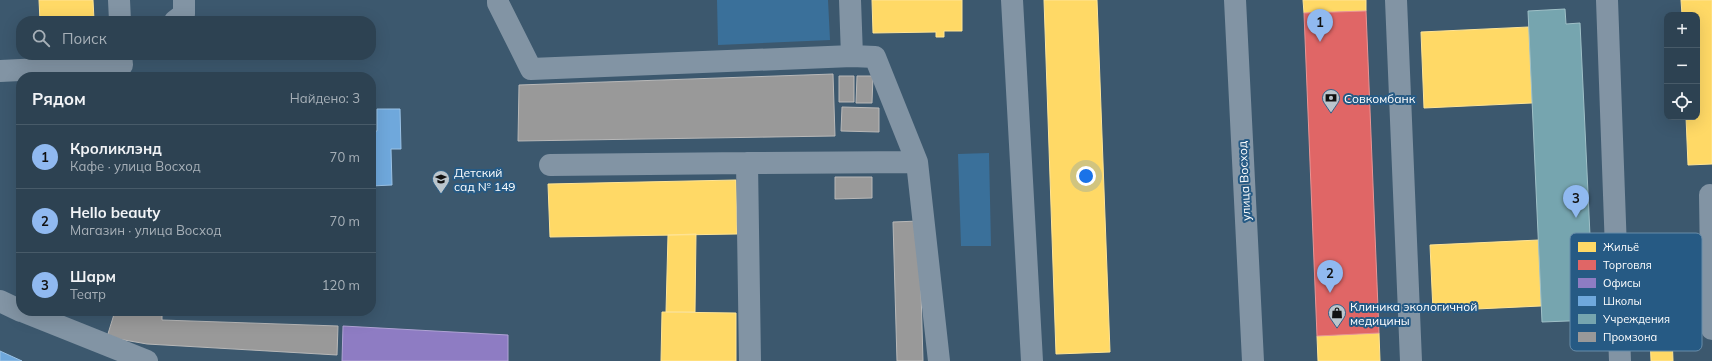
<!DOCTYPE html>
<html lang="ru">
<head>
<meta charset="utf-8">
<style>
  body { margin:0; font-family:Mulish,sans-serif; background:#354959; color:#f1f3f6 }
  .controls { position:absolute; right:12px; top:12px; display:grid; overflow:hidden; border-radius:8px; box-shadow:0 4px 16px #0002 }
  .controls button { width:36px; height:36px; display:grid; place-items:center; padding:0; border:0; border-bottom:1px solid #485b69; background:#2d4252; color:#f1f3f6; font:20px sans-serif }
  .you { position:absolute; left:1086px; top:176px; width:14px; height:14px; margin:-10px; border:3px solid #fff; border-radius:50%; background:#1a73e8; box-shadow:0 0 0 6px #1a73e833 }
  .badge { display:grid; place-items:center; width:26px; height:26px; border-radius:50%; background:#90b9f0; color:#111; font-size:13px; font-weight:700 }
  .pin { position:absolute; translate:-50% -33px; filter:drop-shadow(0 1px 2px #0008) }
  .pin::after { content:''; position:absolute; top:21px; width:14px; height:12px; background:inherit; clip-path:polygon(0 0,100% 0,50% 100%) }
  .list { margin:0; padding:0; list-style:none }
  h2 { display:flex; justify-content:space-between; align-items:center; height:52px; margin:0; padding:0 16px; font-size:17px }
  h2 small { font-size:13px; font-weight:400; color:#a7b0b8 }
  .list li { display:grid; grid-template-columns:26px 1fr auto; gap:12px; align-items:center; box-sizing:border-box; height:64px; padding:0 16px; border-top:1px solid #485b69 }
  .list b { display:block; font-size:15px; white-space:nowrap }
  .list p { margin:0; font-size:13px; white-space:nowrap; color:#a7b0b8 }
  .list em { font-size:13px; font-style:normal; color:#a7b0b8 }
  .icon { flex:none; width:22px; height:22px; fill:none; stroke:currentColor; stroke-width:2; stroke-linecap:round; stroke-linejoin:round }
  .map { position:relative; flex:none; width:1712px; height:361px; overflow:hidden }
  .search { position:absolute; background:#2d4252; box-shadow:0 4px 16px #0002; left:16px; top:16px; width:360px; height:44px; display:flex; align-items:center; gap:10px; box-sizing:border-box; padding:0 14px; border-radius:16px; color:#a7b0b8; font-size:15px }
  .panel { position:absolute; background:#2d4252; box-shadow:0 4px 16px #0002; left:16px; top:72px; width:360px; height:244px; border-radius:16px }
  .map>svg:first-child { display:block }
  .green { fill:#3a709a }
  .homes { fill:#ffd966; stroke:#ffe494 }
  .shops { fill:#e06666; stroke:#e99494 }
  .offices { fill:#8e7cc3; stroke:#b0a3d5 }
  .schools { fill:#6fa8dc; stroke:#9ac2e6 }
  .public { fill:#76a5af; stroke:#9fc0c7 }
  .industry { fill:#999; stroke:#b8b8b8 }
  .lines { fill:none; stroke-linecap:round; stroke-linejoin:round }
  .minor { stroke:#8294a4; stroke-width:22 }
  .labels { text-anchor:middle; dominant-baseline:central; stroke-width:4; stroke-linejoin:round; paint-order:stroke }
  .poi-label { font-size:12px; fill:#fff; stroke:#265a84; text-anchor:start }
  .street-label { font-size:12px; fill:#fff; stroke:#265a84 }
  .key { fill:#265a84; stroke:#678ca9; stroke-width:1 }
  .key-label { font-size:11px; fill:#fff }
</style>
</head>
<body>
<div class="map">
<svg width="1712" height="361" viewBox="0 0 1712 361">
  <rect width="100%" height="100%" fill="#3c586e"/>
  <path class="green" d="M717 0H828L830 40 718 45Z
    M989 153 991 246H961L958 154Z"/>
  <path class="homes" d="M39 0H93L94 20 40 21Z
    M872 0H962V31H944V37H936V32L873 33Z
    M1044 0H1097L1110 352 1056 354Z
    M1303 0H1366V11L1304 13Z
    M1681 0H1712V164L1688 165 1686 117H1697V15H1682Z
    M1529 27 1532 103 1424 108 1421 32Z
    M736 180 737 234 550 237 548 184Z
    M696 234 695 312H666L668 235Z
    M1539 240 1541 306 1433 311 1430 245Z
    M662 312 736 313V361H661Z
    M1379 333 1380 361H1318L1317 336Z
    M1672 334 1673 361H1651L1650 335Z"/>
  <path class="shops" d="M1366 11 1379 333 1317 336 1304 13Z"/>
  <path class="offices" d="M343 326 508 335V361H342Z"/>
  <path class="schools" d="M377 109H400L401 149H391L392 185 371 186V132L377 131Z
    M0 351 22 361H0Z"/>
  <path class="public" d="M1565 9 1566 24 1580 23 1594 320 1542 322 1528 11Z"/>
  <path class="industry" d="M833 74 835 136 518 141 519 85Z
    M839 76H854V102H839Z
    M857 76H873L872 103H856Z
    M842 107 879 108V132L841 131Z
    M835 177H872V198L835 199Z
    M919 221 923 361H897L893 222Z
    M115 311H162V320L338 326 337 355 147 344 107 337Z"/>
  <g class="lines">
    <path class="minor" d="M119 0 120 21
      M498 0V3L531 69 852 56 875 57 917 162
      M850 0 852 56
      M1012 0 1032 361
      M1235 0 1253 361
      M1396 0 1411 361
      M1607 0 1620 361
      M175 21 184 14V0
      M0 71 122 65 121 55
      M550 165 747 163
      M1710 195 1712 329
      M0 301 21 311
      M22 311 147 361
      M750 361 747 163 917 162 939 361"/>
  </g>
  <defs>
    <symbol id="bank-pin" viewBox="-11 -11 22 30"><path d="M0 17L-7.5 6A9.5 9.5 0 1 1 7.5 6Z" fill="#bbc5cc" stroke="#265a84"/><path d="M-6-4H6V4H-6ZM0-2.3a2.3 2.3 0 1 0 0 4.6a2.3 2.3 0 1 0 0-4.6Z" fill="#111"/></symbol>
    <symbol id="school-pin" viewBox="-11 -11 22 30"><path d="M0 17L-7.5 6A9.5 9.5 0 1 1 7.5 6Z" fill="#bbc5cc" stroke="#265a84"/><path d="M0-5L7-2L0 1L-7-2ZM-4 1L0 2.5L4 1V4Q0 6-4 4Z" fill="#111"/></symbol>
    <symbol id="shop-pin" viewBox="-11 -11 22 30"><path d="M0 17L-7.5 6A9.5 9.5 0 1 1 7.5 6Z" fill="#bbc5cc" stroke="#265a84"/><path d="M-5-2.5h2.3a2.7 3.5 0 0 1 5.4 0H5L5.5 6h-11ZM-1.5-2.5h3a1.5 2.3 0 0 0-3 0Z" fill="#111"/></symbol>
  </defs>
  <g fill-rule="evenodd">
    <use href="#bank-pin" x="1321" y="88" width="20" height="27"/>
    <use href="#school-pin" x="431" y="169" width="20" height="27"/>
    <use href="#shop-pin" x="1327" y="303" width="20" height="27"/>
  </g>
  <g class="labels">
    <g class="poi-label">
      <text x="1344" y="98">Совкомбанк</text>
      <text x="454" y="172">Детский<tspan x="454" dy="14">сад № 149</tspan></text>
      <text x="1350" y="306">Клиника экологичной<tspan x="1350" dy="14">медицины</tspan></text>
    </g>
    <g class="street-label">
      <text transform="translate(1244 181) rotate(-93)">улица Восход</text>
    </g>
  </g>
  <rect x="1570" y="233" width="132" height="118" rx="6" class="key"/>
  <rect x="1578" y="242" width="18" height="10" fill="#ffd966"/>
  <rect x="1578" y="260" width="18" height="10" fill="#e06666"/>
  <rect x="1578" y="278" width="18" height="10" fill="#8e7cc3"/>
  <rect x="1578" y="296" width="18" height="10" fill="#6fa8dc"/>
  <rect x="1578" y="314" width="18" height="10" fill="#76a5af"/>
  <rect x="1578" y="332" width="18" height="10" fill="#999"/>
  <g class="key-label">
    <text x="1603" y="251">Жильё</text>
    <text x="1603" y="269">Торговля</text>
    <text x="1603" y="287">Офисы</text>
    <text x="1603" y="305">Школы</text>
    <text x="1603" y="323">Учреждения</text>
    <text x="1603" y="341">Промзона</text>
  </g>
</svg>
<div class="controls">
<button>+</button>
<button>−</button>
<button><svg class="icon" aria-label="locate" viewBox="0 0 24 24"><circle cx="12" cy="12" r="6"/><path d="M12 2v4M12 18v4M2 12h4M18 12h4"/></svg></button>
</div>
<div class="you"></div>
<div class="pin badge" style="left:1320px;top:42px">1</div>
<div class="pin badge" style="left:1330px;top:293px">2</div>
<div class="pin badge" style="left:1576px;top:218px">3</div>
<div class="search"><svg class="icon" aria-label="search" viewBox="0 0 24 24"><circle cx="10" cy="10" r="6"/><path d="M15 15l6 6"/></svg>Поиск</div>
<section class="panel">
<h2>Рядом<small>Найдено: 3</small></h2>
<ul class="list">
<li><span class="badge">1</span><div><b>Кроликлэнд</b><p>Кафе · улица Восход</p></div><em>70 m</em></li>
<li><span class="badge">2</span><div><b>Hello beauty</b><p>Магазин · улица Восход</p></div><em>70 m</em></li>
<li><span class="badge">3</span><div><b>Шарм</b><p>Театр</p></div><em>120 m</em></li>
</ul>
</section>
</div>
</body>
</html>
